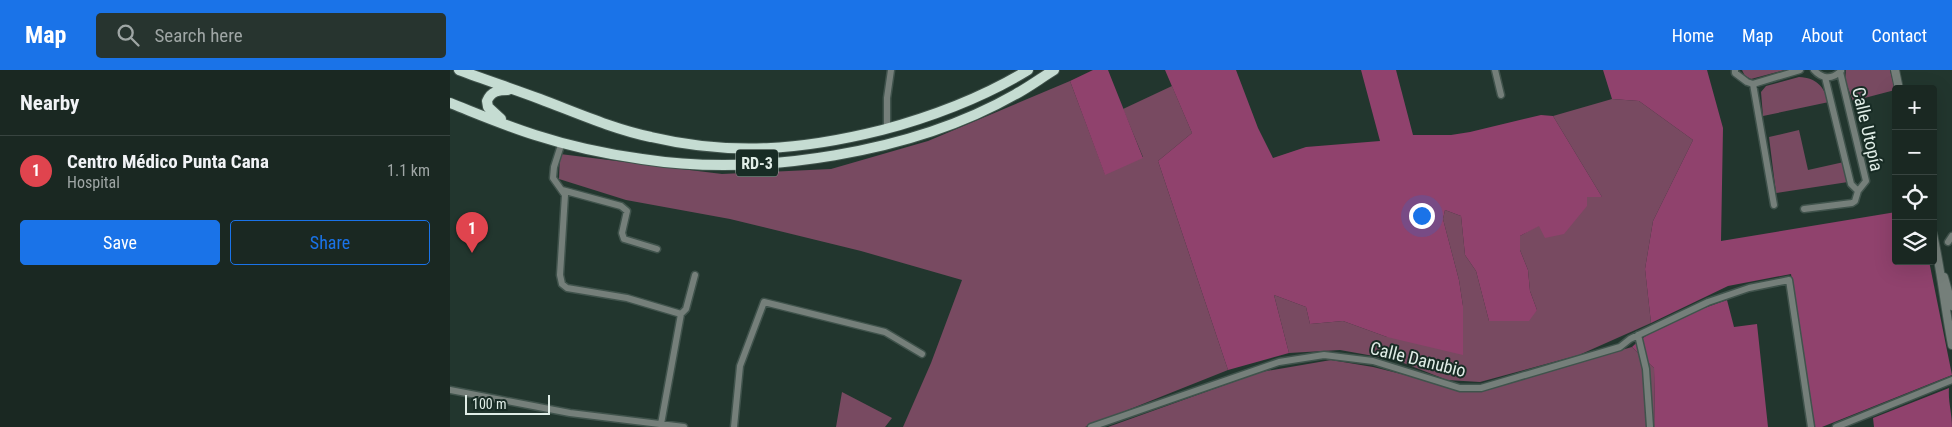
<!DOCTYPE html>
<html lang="en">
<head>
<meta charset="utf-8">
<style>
  body { margin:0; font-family:"Roboto Condensed",sans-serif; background:#27342f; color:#f1f3f6 }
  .controls { position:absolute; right:15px; top:15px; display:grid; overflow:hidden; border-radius:5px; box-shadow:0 5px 20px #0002 }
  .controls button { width:45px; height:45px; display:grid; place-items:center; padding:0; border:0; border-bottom:1px solid #384440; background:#1a2822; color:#f1f3f6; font:25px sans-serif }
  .scale { position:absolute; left:15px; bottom:12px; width:85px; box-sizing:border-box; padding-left:5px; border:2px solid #e0ede7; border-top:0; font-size:14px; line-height:18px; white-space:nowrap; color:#e0ede7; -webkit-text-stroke:4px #182c25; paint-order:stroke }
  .you { position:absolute; left:971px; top:145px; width:18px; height:18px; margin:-12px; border:4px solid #fff; border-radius:50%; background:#1a73e8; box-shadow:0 0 0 8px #1a73e833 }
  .badge { display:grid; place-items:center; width:32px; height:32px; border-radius:50%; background:#1a73e8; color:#fff; font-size:16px; font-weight:700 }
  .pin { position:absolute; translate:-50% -41px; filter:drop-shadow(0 1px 2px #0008) }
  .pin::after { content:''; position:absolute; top:26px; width:18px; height:15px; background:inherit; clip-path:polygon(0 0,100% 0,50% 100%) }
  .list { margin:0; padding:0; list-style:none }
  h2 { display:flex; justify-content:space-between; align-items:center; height:65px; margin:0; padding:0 20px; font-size:21px }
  h2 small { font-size:16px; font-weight:400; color:#9fa6a5 }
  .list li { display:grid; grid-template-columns:32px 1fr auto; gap:15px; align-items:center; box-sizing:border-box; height:70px; padding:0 20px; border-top:1px solid #384440 }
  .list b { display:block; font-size:19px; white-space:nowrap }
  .list p { margin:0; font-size:16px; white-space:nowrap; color:#9fa6a5 }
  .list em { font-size:16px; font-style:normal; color:#9fa6a5 }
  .actions { display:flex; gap:10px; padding:15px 20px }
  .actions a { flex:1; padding:11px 0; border:1px solid #1a73e8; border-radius:5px; text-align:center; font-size:18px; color:#1a73e8 }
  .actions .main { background:#1a73e8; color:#fff }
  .icon { flex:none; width:28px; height:28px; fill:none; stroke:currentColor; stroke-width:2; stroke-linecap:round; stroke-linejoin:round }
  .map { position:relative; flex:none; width:1502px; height:357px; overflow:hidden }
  header { display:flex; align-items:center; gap:30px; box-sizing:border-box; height:70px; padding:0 25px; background:#1a73e8; color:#fff }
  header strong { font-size:24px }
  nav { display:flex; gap:28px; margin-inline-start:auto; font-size:18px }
  .search { width:350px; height:45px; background:#27342f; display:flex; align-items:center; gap:12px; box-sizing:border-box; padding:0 18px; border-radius:5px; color:#9fa6a5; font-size:19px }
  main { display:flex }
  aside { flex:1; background:#1a2822 }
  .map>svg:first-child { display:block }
  .green { fill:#784a61 }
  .forest { fill:#90426d }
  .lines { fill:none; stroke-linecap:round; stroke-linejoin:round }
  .minor-casing { stroke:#40534c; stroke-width:9 }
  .tertiary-casing { stroke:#40534c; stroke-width:10 }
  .trunk-casing { stroke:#40534c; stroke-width:12 }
  .minor { stroke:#757f7a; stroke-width:6 }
  .tertiary { stroke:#757f7a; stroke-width:8 }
  .trunk { stroke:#c5dcd2; stroke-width:10 }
  .labels { text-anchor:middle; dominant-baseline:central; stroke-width:4; stroke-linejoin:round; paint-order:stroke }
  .shield { fill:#182c25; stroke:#a4b3ad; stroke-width:1 }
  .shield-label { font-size:16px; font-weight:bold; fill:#e0ede7 }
  .street-label { font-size:18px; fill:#e0ede7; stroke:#182c25 }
</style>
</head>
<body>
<header>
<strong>Map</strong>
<div class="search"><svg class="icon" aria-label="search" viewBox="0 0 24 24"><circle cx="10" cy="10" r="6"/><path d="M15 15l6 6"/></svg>Search here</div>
<nav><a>Home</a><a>Map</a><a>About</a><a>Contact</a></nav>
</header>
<main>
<aside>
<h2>Nearby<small></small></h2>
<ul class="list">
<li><span class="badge" style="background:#e0444e">1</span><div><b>Centro Médico Punta Cana</b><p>Hospital</p></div><em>1.1 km</em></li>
</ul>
<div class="actions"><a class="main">Save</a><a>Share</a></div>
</aside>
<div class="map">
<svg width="1502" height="357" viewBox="0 0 1502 357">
  <rect width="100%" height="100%" fill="#22362e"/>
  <path class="green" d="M1292 0H1335L1301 9 1295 6Z
    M1396 0H1440L1445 20 1403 31 1395 10Z
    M1349 7C1367 8 1373 16 1379 32L1313 46 1311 22 1316 16Z
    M620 11 655 104 693 87 673 39 722 16 742 63 708 91 778 300 635 357H453L481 293 512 210 411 181 280 149 176 130 109 109 110 84 272 104 381 99 478 71Z
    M1162 29 1189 31 1243 70 1203 151 1195 199 1201 253 1129 285 1030 312 997 310 946 290 890 280 839 283 824 225 856 237 860 254 893 251 937 267 1013 236 1009 210 993 149 995 140 1011 146 1015 185 1026 201 1039 251 1087 240 1080 221 1078 200 1070 180V166L1137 127H1152L1103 46Z
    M1349 60 1358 100 1394 92 1398 112 1326 123 1319 67Z
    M1182 277 1204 298 1205 357H658L811 302 881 290 923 297 1024 322Z
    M392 322 442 348 435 357H386Z"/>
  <path class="forest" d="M643 0H658L693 88 655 105 620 11Z
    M715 0H786L808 58 823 88 856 77 930 71 911 0H946L963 65H1001L1020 62 1091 45 1103 46 1152 127H1137V136L1114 164 1095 168 1089 156 1070 166V180L1078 200 1080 221 1087 240 1079 251H1039L1026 201 1015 185 1011 146 995 140 993 149 1009 210 1013 236V285L937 267 893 251 860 254 856 237 824 225 839 283 778 300 708 91 742 63Z
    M1153 0H1257L1273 58 1271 171 1446 142V191H1479L1502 305 1372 357H1365L1341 204 1278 216 1201 253 1195 199 1203 151 1243 70 1189 31 1162 29Z
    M1277 230 1284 257 1307 254 1318 357H1205L1204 298 1182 277C1202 257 1250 239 1277 230Z
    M1499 318C1498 332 1502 343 1502 357H1424L1423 348Z"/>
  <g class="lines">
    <defs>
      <path id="minor" d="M1045 0 1051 25
        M1285 0V3L1297 12 1303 14 1350 0
        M1364 0C1372 9 1382 10 1391 1
        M1375 7 1401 114 1408 121
        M1303 14 1324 135
        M437 59V28L441 0
        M112 72 104 97 103 108 115 125 110 205 112 214 117 218 177 228 231 244 211 354
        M112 120 171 136 177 141 172 163 174 169 207 179
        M1354 139 1402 133 1405 131 1408 121 1416 111 1390 2
        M1498 172 1502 166
        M231 244 236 239 245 205
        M1188 265 1196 299 1200 357
        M0 320 120 343 234 357
        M284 357 290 296 314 232 435 262 472 284
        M641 357 829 292 874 285 923 291 1010 318H1031L1170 277 1180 269 1258 232 1299 218 1339 210 1361 357
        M1386 357 1502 310"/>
      <path id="tertiary" d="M1445 0 1449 19
        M1483 164C1491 200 1495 238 1502 275
        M1494 207 1502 236"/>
      <path id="trunk" d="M9 0C36 10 63 19 90 29 127 43 163 59 201 67 282 86 352 80 432 60 484 46 532 28 578 0
        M0 33C28 44 56 56 85 65 119 76 156 84 192 89 309 107 463 83 566 24 579 17 591 8 604 0
        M51 49 38 37 37 31C41 21 49 20 58 20"/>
    </defs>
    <use href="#minor" class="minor-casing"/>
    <use href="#tertiary" class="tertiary-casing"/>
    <use href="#trunk" class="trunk-casing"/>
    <use href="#minor" class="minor"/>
    <use href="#tertiary" class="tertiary"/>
    <use href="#trunk" class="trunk"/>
  </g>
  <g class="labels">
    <rect class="shield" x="286" y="79.5" width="42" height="27" rx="4"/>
    <g class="shield-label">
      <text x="307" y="93">RD-3</text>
    </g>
    <g class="street-label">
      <text transform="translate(1418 59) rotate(77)">Calle Utopía</text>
      <text transform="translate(968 289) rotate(14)">Calle Danubio</text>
    </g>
  </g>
</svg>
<div class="controls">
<button>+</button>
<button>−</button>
<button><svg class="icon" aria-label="locate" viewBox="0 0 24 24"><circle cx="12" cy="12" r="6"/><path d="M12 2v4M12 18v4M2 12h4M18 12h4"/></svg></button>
<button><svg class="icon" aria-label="layers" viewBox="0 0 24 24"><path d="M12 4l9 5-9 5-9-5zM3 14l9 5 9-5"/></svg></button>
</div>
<div class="scale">100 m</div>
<div class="you"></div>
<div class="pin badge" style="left:22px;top:183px;background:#e0444e">1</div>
</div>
</main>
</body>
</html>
